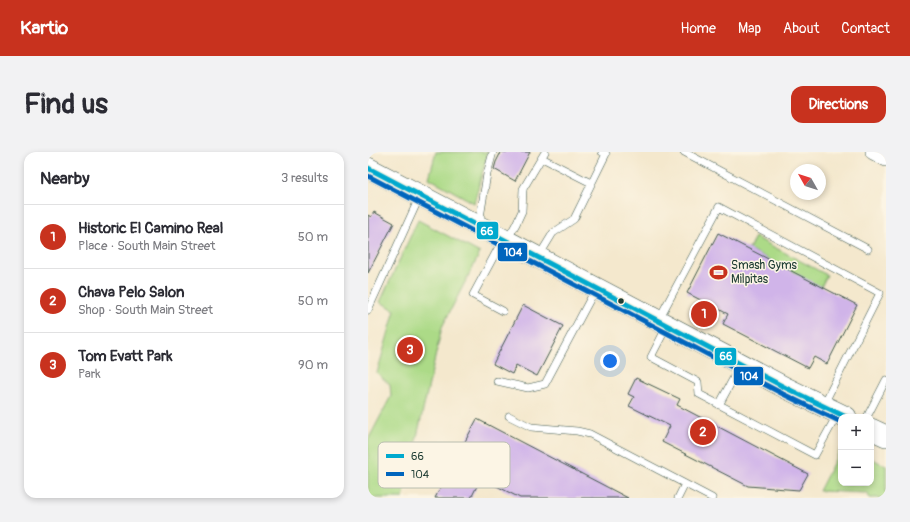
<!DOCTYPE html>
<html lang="en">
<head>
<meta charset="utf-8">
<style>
  body { margin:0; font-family:Pangolin,sans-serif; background:#f2f2f3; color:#2b2b33 }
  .controls { position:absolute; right:12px; bottom:12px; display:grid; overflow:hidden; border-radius:8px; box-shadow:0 2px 6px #0003 }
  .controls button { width:36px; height:36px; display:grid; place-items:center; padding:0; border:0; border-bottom:1px solid #e1e1e2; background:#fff; color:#2b2b33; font:20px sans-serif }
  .compass { position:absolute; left:422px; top:12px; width:36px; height:36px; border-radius:50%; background:#fff; box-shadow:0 2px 6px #0003; rotate:309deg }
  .you { position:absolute; left:242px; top:209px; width:14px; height:14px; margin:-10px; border:3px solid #fff; border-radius:50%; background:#1a73e8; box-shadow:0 0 0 6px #1a73e833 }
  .badge { display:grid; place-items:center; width:26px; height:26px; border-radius:50%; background:#c8321e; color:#fff; font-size:13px; font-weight:700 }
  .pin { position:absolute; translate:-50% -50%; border:2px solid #fff; box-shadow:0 1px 4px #0006 }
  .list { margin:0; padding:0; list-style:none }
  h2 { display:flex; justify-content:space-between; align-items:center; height:52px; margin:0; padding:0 16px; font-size:17px }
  h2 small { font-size:13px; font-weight:400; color:#7c7c81 }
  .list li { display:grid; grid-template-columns:26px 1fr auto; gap:12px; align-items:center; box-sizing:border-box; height:64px; padding:0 16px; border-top:1px solid #e1e1e2 }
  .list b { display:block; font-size:15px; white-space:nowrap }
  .list p { margin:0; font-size:13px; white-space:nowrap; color:#7c7c81 }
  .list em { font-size:13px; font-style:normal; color:#7c7c81 }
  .map { position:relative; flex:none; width:518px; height:346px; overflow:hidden; border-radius:12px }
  header { display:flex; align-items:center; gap:24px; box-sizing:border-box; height:56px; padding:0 20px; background:#c8321e; color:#fff }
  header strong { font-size:19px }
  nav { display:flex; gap:22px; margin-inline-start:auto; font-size:14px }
  .intro { display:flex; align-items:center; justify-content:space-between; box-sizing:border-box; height:96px; padding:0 24px }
  h1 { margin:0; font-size:28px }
  .button { padding:10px 18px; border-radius:12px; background:#c8321e; color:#fff; font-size:14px; font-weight:700 }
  main { display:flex; gap:24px; padding:0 24px }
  aside { flex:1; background:#fff; border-radius:12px; box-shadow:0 2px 6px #0003 }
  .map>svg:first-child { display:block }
  .green { fill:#acda87; stroke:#668c5e }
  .building { fill:#d0b4e9 }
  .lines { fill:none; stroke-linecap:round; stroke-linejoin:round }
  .service-casing { stroke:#3f574b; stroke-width:8 }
  .minor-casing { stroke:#3f574b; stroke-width:16 }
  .secondary-casing { stroke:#3f574b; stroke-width:22 }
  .service { stroke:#fff; stroke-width:7 }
  .minor { stroke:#fff; stroke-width:15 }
  .secondary { stroke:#fff; stroke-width:21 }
  .bus-1-casing { stroke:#fcf5e5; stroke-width:8 }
  .bus-2-casing { stroke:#fcf5e5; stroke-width:8 }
  .bus-1 { stroke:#00a9ce; stroke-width:5 }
  .bus-2 { stroke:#0065bd; stroke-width:5 }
  .bus-dot { fill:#1f3d34; stroke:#fcf5e5; stroke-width:1.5 }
  .labels { text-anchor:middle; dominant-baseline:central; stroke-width:3; stroke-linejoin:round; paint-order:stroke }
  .poi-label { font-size:12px; fill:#1f3d34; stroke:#fcf5e5; text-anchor:start }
  .key { fill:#fcf5e5; stroke:#babeb0; stroke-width:1 }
  .key-label { font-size:11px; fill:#1f3d34 }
  .line-badge { stroke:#fcf5e5; stroke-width:1.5 }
  .badge-label { font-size:11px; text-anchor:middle; font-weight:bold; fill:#fff }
</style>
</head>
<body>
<header>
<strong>Kartio</strong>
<nav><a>Home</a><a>Map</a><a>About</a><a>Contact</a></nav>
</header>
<div class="intro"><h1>Find us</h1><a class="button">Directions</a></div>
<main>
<aside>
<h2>Nearby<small>3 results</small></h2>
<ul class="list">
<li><span class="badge">1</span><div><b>Historic El Camino Real</b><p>Place · South Main Street</p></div><em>50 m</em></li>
<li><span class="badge">2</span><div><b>Chava Pelo Salon</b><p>Shop · South Main Street</p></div><em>50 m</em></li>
<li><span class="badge">3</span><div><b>Tom Evatt Park</b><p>Park</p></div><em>90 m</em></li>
</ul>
</aside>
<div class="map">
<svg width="518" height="346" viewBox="0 0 518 346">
  <rect width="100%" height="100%" fill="#fcf5e5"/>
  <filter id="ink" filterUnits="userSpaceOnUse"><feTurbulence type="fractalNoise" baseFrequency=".025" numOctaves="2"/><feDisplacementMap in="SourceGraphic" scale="8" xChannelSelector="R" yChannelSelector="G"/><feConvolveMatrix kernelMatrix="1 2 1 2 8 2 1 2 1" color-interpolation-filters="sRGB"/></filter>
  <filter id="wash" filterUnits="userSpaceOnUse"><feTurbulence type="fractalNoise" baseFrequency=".012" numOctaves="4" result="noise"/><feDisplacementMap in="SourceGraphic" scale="16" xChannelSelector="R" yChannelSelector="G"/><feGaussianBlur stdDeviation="0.9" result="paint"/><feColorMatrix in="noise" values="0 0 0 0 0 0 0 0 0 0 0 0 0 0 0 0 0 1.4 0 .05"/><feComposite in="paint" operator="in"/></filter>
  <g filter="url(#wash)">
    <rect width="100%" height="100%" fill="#f4e8cd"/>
    <path class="green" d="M68 0H120L106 51 61 26Z
      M50 68 112 101 74 175 35 346H0V288L23 244 22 233 9 221 27 158 12 150Z
      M387 85 459 123 453 135 381 97Z
      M473 296V331H503V306L518 314V346H501L500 341 451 339Z"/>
    <g id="blocks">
      <path class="building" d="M133 0H162L147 29 126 17 128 10Z
        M6 60 26 71 0 121V63L3 65Z
        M350 81 489 153 459 212 446 205 440 216 355 172 360 162 319 141Z
        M155 153 195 174 169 224 148 213 144 222 125 212Z
        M268 226 312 247 309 253 440 322 431 338 380 334 294 290 302 274 261 254 266 245 260 242Z
        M109 267 260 346H152L113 326 103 346H67Z"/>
    </g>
  </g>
  <g filter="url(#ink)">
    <use href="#blocks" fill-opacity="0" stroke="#3f574b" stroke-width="1"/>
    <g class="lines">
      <defs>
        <path id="service" d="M316 0 500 97
          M174 6 223 31
          M111 72 119 22 125 0
          M139 88 148 72 154 59 155 37 177 0
          M134 89 105 143 135 159
          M171 104 185 81 206 67 238 2 234 0
          M0 158 51 46
          M291 167 351 55 512 141 456 252
          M299 174 283 205 330 230 331 242 447 303 469 263
          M129 229 160 236 177 232 227 138
          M351 253 372 214
          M141 264 163 275 209 279 222 282 344 346
          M499 265 518 228
          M310 346 317 332"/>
        <path id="minor" d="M505 0 518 7"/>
        <path id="secondary" d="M0 16 418 236 478 265
          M503 277 518 284"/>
      </defs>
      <use href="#service" class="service-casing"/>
      <use href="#minor" class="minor-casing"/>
      <use href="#secondary" class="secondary-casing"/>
      <use href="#service" class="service"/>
      <use href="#minor" class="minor"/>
      <use href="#secondary" class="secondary"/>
      <defs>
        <path id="bus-1" d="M0 16 418 236 478 265"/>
        <path id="bus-2" d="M0 24 415 242 473 270"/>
      </defs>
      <use href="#bus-1" class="bus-1-casing"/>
      <use href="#bus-2" class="bus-2-casing"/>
      <use href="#bus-1" class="bus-1"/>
      <use href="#bus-2" class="bus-2"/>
    </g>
  </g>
  <defs>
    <symbol id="stadium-bare" viewBox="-9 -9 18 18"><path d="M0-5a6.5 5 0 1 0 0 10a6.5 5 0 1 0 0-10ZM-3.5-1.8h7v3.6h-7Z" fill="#c8321e" stroke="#fcf5e5" stroke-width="2.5" paint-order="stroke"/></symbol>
  </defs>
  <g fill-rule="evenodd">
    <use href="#stadium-bare" x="338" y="108" width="25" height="25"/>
  </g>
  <circle class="bus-dot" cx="253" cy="149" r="3.5"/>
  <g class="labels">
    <g class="poi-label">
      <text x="363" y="113">Smash Gyms<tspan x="363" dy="14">Milpitas</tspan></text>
    </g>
  </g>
  <rect x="10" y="290" width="132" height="46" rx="6" class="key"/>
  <rect x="18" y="302" width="18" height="4" fill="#00a9ce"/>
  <rect x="18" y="320" width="18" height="4" fill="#0065bd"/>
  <g class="key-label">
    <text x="43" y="308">66</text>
    <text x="43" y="326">104</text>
  </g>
  <g class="line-badge">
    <rect x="108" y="69" width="23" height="19" rx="4" fill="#00a9ce"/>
    <rect x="129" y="90" width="31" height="20" rx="4" fill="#0065bd"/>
    <rect x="346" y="195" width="23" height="19" rx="4" fill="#00a9ce"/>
    <rect x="365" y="214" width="31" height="20" rx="4" fill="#0065bd"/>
  </g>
  <g class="badge-label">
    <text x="119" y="83">66</text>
    <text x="145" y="104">104</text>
    <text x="358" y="208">66</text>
    <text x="381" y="228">104</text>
  </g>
</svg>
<div class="controls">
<button>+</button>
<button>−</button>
</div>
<svg class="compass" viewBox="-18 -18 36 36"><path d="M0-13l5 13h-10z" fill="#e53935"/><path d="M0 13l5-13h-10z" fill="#7c7c81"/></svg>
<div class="you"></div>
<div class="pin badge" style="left:336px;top:162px">1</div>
<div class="pin badge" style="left:335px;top:280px">2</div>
<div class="pin badge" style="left:42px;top:198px">3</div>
</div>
</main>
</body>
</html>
